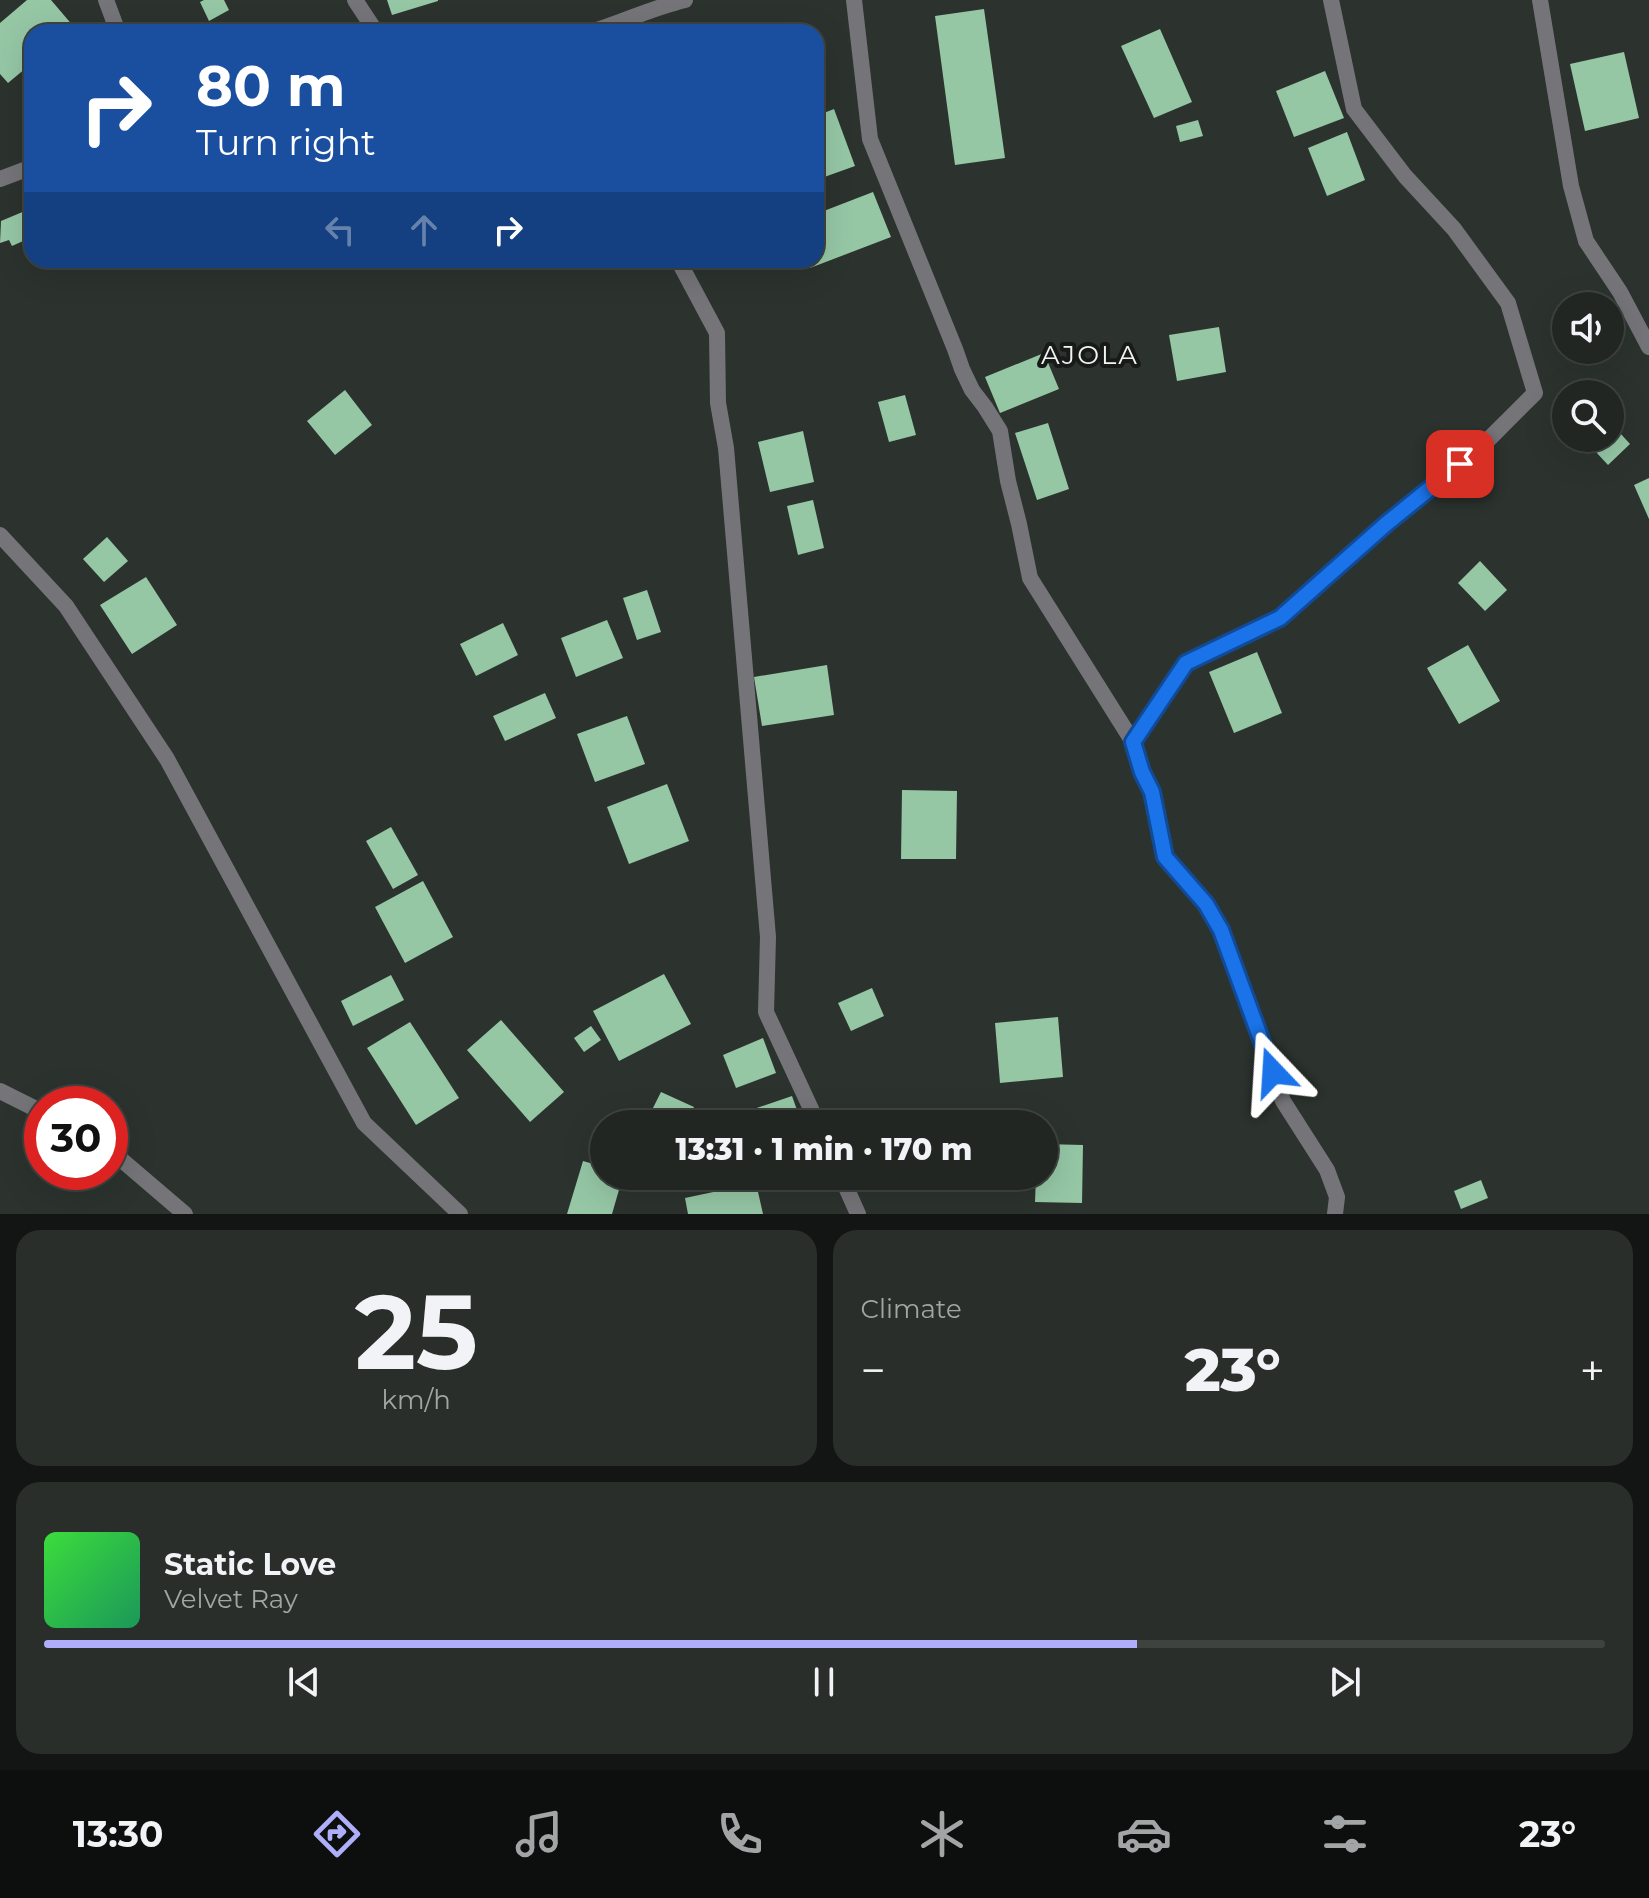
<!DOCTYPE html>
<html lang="en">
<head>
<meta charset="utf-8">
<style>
	:root { --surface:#212622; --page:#292e2a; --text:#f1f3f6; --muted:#a2a5a5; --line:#3e4340; --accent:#afaefa }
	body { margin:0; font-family:Montserrat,sans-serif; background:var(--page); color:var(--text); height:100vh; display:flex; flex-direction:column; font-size:30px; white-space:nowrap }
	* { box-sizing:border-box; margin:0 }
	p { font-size:26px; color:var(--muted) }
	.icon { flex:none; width:44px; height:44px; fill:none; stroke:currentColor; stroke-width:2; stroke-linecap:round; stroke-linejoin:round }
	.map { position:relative; height:1214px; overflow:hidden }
	.panel { display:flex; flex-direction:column; gap:16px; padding:16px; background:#121513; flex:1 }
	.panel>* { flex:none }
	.top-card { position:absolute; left:24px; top:24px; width:800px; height:244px; border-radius:24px; box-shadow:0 8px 32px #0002,0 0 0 2px var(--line); background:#1a4fa0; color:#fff; overflow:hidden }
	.buttons { position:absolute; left:1552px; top:292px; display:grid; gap:16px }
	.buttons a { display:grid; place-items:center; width:72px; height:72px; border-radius:50%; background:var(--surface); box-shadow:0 8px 32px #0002,0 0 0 2px var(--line); font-size:40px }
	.speed { position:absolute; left:24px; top:1086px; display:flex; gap:16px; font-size:40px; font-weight:700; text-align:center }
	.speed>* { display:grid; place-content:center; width:104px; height:104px; border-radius:50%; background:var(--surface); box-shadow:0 8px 32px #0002,0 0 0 2px var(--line); line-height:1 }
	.speed .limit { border:12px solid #d22; background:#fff; color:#111 }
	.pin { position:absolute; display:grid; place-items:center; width:68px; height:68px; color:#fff; margin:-34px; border-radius:16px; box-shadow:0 4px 12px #0006 }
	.me { position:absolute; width:88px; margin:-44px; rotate:340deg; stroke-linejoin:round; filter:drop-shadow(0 0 6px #0008) }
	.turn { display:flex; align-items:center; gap:28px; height:168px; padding:0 40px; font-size:36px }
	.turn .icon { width:104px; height:104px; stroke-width:2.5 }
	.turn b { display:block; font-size:56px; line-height:68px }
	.lanes { display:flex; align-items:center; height:76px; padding:0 40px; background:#0003; justify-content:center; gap:40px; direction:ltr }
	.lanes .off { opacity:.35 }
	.big { font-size:60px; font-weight:800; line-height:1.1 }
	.panel .card { flex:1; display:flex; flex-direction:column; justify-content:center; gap:12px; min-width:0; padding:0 28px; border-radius:24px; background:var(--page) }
	.panel .dial { align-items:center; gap:0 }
	.dial b { font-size:104px; line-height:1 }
	.song { display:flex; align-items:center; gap:24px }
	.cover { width:96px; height:96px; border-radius:12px; background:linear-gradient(135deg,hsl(120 70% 55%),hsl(150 70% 35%)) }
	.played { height:8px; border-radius:4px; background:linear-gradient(90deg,var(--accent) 70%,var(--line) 70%) }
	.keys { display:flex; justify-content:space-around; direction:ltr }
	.heat { display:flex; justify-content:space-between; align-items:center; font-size:44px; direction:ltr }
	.panel .tiles { flex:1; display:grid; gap:16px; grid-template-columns:1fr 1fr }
	.card:last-child { grid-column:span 2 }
	.trip { position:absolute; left:590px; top:1110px; width:468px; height:80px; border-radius:40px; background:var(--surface); box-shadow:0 8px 32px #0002,0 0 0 2px var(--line); font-weight:800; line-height:80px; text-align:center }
	.tab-bar { display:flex; height:128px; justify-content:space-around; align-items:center; background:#0d0f0e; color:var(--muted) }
	.tab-bar .icon { width:56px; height:56px }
	.tab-bar .active { color:var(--accent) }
	.tab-bar b { font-size:36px; color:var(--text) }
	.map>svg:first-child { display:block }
	.building { fill:#95c7a5 }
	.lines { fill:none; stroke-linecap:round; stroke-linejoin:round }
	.minor { stroke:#757579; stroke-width:16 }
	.route-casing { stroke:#114b97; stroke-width:20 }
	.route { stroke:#1a73e8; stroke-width:14 }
	.labels { text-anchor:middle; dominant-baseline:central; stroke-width:8; stroke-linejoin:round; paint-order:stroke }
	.quarter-label { font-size:26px; letter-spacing:2px; fill:#f0f5f1; stroke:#171a18 }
</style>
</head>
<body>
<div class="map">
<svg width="1649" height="1214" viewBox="0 0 1649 1214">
	<rect width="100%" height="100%" fill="#2c332e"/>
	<!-- building -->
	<path class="building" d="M27,0h24l23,27 -6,5h-36v31l-24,20 -8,-9v-51z
		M204,0h20l5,10 -20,11 -9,-19z
		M387,0h51v1l-46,14z
		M984,9l21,149 -50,7 -20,-149z
		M1160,29l32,73 -38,16 -33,-72z
		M1624,52l15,66 -54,13 -15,-67z
		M1325,71l19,47 -50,19 -18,-46z
		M834,109l21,57 -39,14v-64z
		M1198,120l5,16 -23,6 -4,-16z
		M1347,132l18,48 -38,16 -19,-48z
		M873,192l18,45 -81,31 -3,-8h9v-46z
		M32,208v29l-20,9 -3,-6 -9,3 1,-22z
		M1219,327l7,45 -49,9 -8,-46z
		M1044,353l15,36 -59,24 -15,-36z
		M345,390l27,35 -37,30 -28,-34z
		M905,395l11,40 -27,7 -11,-40z
		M1610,422l20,22 -22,21 -25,-27h27z
		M1048,423l21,66 -32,11 -22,-67z
		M803,431l11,51 -44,10 -12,-50z
		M1649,478v41l-15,-34z
		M813,500l11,48 -26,7 -11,-49z
		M107,537l21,24 -24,21 -21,-23z
		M1480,561l27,29 -22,21 -27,-28z
		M146,577l31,48 -45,29 -32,-49z
		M647,590l14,42 -24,8 -14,-42z
		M607,620l16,38 -47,19 -15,-39z
		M503,623l15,32 -42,21 -16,-32z
		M1468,645l32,56 -41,23 -32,-56z
		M1257,652l25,61 -48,20 -25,-61z
		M827,665l7,50 -72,11 -8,-49z
		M545,693l11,25 -51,23 -12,-25z
		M627,716l18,48 -50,18 -18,-48z
		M667,784l22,57 -60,23 -22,-57z
		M902,790l55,1 -1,68h-55z
		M391,827l27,48 -25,14 -27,-48z
		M423,881l30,56 -48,26 -30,-56z
		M664,974l27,50 -72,37 -26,-50z
		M391,975l13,25 -51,26 -12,-25z
		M872,988l12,28 -33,15 -13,-28z
		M1058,1017l5,60 -63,6 -5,-60z
		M501,1020l63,72 -34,30 -63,-72z
		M410,1022l49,76 -43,27 -49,-77z
		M591,1026l10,14 -17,12 -10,-14z
		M763,1038l13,35 -40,15 -13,-33z
		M661,1092l33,15 -8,17h-41z
		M792,1096l10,28h-59l-4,-10z
		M1044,1144l39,1 -1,58 -47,-1 1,-26h8z
		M583,1161l21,6v9h19l-11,38h-45z
		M1481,1180l7,18 -27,11 -7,-18z
		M756,1183l7,31h-75l-3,-16z"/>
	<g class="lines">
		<!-- minor -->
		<path class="minor" d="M106,0l12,32
			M355,0l21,32
			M854,0l16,139 85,210 7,20 10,21 13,17 15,24 8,50 11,43 11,54 103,164 9,30 10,20 6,33 7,32 41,47 15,26 62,171 44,69 10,27 -2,17
			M1540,0l31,186 15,55 34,51 29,55
			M591,32c32,-10 61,-24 94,-32
			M0,179l32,-12
			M678,260l39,73 1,70 8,45 42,489 -2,75 52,112
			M0,535l66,71 101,153 197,364 96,91
			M1133,742l53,-79 94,-45 106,-94 99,-81 50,-50 -27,-90 -54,-74 -49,-53 -51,-67 -23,-109
			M0,1091l42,21
			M110,1150l75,64
			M841,1176l17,38"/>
	</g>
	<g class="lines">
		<defs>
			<path id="route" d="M1273,1072l-52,-142 -15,-26 -41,-47 -13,-65 -10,-20 -9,-30 53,-79 94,-45 106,-94 74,-60"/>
		</defs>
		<!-- route casing -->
		<use href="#route" class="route-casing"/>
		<!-- route -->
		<use href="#route" class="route"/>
	</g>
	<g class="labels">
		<!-- quarter labels -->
		<g class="quarter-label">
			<text x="1090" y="355">AJOLA</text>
		</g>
	</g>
</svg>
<div class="buttons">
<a><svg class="icon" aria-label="sound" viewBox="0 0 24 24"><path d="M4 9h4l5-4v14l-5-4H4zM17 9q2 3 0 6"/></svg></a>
<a><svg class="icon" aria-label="search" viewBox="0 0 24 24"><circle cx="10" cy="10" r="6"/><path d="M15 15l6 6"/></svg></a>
</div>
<div class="speed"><div class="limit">30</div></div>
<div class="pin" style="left:1460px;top:464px;background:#d93025"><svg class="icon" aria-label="arrive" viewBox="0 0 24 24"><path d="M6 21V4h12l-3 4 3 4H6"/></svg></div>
<svg class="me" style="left:1273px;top:1072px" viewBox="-20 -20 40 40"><path d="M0-17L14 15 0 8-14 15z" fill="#1a73e8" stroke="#fff" stroke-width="4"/></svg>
<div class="trip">13:31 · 1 min · 170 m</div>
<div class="top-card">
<div class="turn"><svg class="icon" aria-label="right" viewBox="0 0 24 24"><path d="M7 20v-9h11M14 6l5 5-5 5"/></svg><div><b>80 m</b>Turn right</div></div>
<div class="lanes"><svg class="icon off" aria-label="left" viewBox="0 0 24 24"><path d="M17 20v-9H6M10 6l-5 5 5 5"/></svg><svg class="icon off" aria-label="ahead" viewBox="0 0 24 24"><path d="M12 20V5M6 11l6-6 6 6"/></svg><svg class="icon" aria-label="right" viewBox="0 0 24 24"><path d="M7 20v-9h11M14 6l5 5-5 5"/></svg></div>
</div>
</div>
<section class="panel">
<div class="tiles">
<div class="card dial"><b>25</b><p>km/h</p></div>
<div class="card"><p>Climate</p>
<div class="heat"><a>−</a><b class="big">23°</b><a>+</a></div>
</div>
<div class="card">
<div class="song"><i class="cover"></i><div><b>Static Love</b><p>Velvet Ray</p></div></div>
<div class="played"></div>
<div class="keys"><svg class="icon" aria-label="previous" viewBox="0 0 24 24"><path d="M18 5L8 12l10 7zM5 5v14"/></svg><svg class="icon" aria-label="pause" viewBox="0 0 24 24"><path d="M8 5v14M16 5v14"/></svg><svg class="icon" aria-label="next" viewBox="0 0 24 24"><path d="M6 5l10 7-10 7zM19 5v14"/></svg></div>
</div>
</div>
</section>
<nav class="tab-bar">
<b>13:30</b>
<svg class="icon active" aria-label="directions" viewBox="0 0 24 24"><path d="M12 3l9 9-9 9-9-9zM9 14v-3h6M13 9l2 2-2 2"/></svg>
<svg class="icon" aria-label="music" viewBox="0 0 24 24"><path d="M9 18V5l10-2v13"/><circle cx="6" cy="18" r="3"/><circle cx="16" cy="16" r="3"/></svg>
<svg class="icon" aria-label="phone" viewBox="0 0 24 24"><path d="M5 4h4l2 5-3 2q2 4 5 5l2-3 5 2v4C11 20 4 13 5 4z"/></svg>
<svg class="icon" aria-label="climate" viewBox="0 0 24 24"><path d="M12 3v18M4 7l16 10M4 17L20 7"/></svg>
<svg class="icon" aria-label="car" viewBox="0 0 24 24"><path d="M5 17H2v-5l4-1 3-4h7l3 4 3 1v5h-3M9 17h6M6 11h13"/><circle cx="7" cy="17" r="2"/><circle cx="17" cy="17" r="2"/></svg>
<svg class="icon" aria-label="filters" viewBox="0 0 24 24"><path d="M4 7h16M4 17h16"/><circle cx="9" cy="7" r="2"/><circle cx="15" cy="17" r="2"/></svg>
<b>23°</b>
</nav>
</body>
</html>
